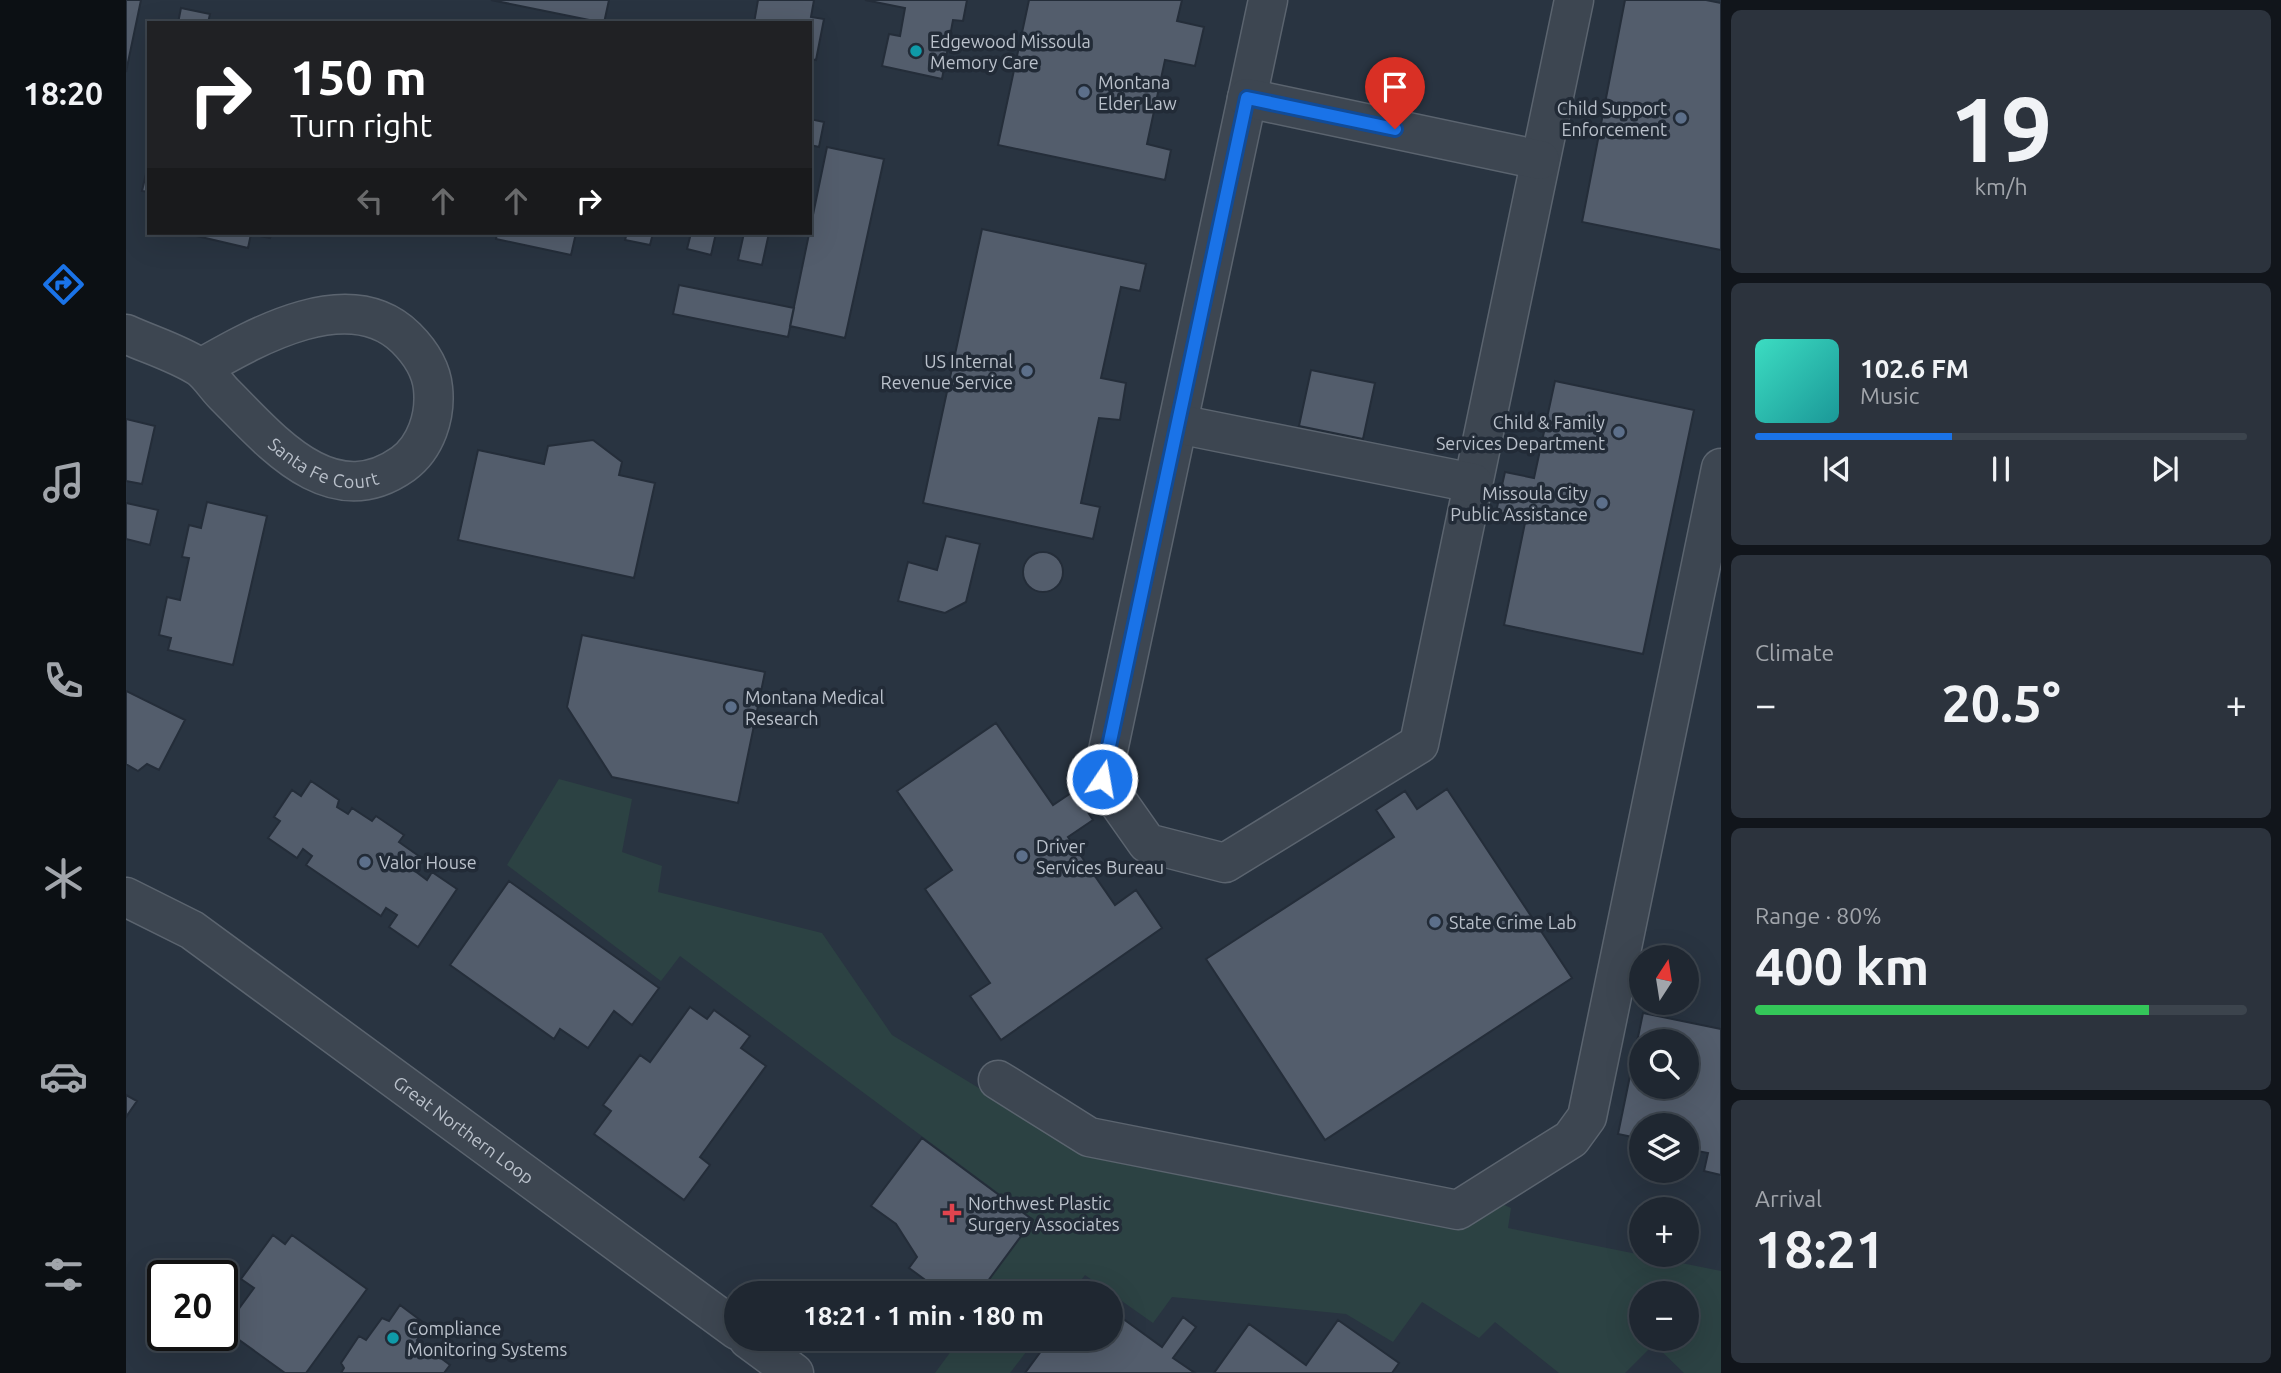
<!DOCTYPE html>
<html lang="en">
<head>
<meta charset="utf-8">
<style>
	:root { --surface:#1f2731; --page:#2c333d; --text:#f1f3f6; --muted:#a1a5ab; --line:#3c444d; --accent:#1a73e8 }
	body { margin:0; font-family:Ubuntu,sans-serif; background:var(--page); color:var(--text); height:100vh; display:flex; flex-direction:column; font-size:26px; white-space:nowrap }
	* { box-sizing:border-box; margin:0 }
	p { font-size:23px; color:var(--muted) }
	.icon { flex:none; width:38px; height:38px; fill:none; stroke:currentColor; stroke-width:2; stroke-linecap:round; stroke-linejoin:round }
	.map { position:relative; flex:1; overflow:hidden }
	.details { display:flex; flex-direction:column; gap:10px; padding:10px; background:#11151b; width:560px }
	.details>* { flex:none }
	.banner { position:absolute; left:21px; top:21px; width:665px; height:214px; border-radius:0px; box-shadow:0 7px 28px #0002,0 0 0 2px var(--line); background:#202124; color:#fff; overflow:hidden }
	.needle { width:46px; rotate:12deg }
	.buttons { position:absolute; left:1503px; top:945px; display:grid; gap:14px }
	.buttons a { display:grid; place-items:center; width:70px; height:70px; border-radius:50%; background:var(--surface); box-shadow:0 7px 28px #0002,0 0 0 2px var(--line); font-size:35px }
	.speed { position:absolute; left:21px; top:1260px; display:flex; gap:14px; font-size:35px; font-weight:700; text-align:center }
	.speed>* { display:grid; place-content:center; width:91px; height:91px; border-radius:50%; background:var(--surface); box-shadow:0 7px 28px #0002,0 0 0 2px var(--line); line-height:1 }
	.speed .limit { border:4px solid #111; border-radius:10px; background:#fff; color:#111 }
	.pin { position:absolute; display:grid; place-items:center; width:60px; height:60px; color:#fff; margin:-72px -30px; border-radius:50% 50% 50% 0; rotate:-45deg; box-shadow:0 0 7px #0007 }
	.pin .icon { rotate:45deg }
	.me { position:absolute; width:77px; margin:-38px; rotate:12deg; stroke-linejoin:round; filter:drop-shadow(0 0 5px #0008) }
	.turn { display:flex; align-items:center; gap:24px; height:147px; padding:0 28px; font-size:32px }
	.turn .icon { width:91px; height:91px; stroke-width:2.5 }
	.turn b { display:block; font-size:49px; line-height:60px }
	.lanes { display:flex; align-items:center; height:66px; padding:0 28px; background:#0003; justify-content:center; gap:35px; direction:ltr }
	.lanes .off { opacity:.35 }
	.big { font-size:52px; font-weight:700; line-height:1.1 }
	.details .widget { flex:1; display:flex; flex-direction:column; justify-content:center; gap:10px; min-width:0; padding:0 24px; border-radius:10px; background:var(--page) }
	.details .dial { align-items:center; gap:0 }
	.dial b { font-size:91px; line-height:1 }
	.song { display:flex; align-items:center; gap:21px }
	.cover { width:84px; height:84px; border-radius:10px; background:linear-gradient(135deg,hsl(170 70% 55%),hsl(180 70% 35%)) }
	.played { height:7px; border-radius:4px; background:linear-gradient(90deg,var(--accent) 40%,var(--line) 40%) }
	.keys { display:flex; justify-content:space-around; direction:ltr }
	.heat { display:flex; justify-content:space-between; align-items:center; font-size:38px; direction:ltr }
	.charge { height:10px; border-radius:5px; background:linear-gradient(90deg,#34c759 80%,var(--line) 0) }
	.trip { position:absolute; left:598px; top:1281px; width:399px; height:70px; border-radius:35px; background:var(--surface); box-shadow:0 7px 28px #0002,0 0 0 2px var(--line); font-weight:700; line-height:70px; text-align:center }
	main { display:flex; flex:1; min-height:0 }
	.tabs { display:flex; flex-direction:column; width:126px; justify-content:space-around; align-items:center; background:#0c1014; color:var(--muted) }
	.tabs .icon { width:49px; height:49px }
	.tabs .on { color:var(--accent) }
	.tabs b { font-size:32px; color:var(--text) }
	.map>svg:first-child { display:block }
	.green { fill:#2c4243; fill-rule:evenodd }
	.building { fill:#535d6c; stroke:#242d39; stroke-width:2; fill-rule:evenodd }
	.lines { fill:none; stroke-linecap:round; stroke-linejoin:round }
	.minor-casing { stroke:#5b646f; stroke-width:41 }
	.minor { stroke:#3d4651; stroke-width:38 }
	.route-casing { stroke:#114b97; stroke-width:18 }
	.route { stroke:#1a73e8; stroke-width:12 }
	.culture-dot { fill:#0f9aa8; stroke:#222b37; stroke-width:2.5 }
	.service-dot { fill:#5c6f8a; stroke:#222b37; stroke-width:2.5 }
	.health-dot { fill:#e0444e; stroke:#222b37; stroke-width:2.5 }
	.labels { text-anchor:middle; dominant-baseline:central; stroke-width:7; stroke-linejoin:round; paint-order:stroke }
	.poi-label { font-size:18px; fill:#bac1cb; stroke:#222b37; text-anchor:start }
	.street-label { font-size:18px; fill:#bac1cb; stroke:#222b37 }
</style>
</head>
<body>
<main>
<nav class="tabs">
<b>18:20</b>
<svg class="icon on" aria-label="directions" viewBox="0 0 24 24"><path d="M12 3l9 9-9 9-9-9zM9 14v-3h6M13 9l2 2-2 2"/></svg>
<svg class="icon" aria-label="music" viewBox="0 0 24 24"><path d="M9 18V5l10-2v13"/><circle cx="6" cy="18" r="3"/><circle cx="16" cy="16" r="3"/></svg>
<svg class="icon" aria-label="phone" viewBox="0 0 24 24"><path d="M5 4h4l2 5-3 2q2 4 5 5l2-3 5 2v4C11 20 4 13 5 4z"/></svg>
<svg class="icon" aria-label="climate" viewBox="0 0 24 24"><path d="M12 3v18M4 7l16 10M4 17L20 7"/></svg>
<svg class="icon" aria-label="car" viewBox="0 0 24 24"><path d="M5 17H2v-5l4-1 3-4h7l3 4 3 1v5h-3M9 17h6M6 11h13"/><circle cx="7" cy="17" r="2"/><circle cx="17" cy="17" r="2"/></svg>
<svg class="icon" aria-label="filters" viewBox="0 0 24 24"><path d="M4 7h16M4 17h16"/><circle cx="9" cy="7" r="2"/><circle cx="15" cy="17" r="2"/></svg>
</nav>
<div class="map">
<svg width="1595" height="1373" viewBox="0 0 1595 1373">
	<rect width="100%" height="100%" fill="#293441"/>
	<!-- green -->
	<path class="green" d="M433,779l73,20 -10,53 40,14 -4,26 164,41 70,102 170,104 397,87h11l32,-22 9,4 -3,20 213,43v102h-37l-30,-29 -29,29h-66l-64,-51 -16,16 -57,-36 -29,40 -47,-28 -174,-17 -19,26 -68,-48 -14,18h-92l54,-74 -353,-263 -19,25 -154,-116zM1516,1293h45v46h-45z
		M834,1339h76l-26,34h-75z"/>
	<!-- building -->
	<path class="building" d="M0,0h15l-15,72z
		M365,0h118l-5,23z
		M632,0h56l-3,17 13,2 -8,41 -6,-1v-36h-56z
		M739,0h102l-4,21 -10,-1 -11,59 -60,-13 7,-32 11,2 5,-28z
		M903,0h153l-5,21 27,6 -9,39 -30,-6 -18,84 24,6 -6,30 -167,-35z
		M1499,0h81l15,3v247l-139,-28z
		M55,8l29,6 -2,9h-30z
		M684,119l14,3 -5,25 -9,-2z
		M701,147l57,12 -39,179 -55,-12z
		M23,161v31l-7,-1z
		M856,229l164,35 -6,27 -19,-4 -20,91 25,5 -6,37 -21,-2 -18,85 19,4 -7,32 -170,-36z
		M58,233h88l-2,5 -19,-4 -3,14z
		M371,233h79l-5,22 -75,-16z
		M501,233h26l-3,12 -25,-5z
		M565,233h25l-5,22 -24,-6z
		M618,233h25l-7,32 -24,-5z
		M553,285l115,23 -6,29 -115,-23z
		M1185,370l64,13 -12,56 -64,-13z
		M1429,381l139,29 -51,244 -139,-29 22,-107 -30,-6 9,-40 29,6z
		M0,419l29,7 -13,58 -16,-3z
		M467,440l29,22 -3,13 36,8 -21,95 -176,-38 20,-90 66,14 4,-18z
		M81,502l60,14 -34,149 -65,-15 3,-12 -12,-3 8,-38 13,3 9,-42 -7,-1 7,-32 12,3z
		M0,503l32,7 -8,35 -24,-6z
		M820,536l34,8 -14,58 -21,11 -47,-12 10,-39 29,8z
		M897 572a20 20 0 1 1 40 0a20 20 0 1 1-40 0Z
		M456,635l183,37 -27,131 -126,-26 -45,-70z
		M0,691l59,29 -26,50 -12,-6 -9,7 -12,-7z
		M870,723l57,82 21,-14 19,29 -25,17 47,68 21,-15 26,38 -161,112 -31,-44 20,-13 -65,-94 27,-19 -55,-79z
		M185,781l28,19 -2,7 11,7 4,-6 20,13 4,-5 28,19 -5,7 24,17 -8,12 12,9 5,-8 25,17 -39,58 -29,-20 8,-12 -11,-7 -5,8 -75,-51 6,-9 -9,-7 -6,9 -29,-20 12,-17 -6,-4 18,-27 9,6z
		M1321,789l125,189 -247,162 -119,-181 188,-122 -18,-27 29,-19 12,18z
		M383,881l150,107 -27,37 -18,-14 -26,37 -28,-19 -6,10 -104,-74z
		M564,1007l17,12 7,-9 36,26 -9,12 25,18 -66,91 10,8 -26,35 -90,-66 17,-23 -8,-6 37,-50 10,7z
		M1517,1013l78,16v146l-17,-4 4,-18 -21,-4v-24h-45v14l-24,-5zM1516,1041h45v46h-45z
		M0,1095l11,6 -11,16z
		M796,1138l111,82 -54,73h-36l-34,-25 8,-11 -21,-33 -25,-18z
		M147,1235l12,9 7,-9 75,54 -61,84h-21l-61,-44 30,-41 -13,-9z
		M274,1305l28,21 -11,14 33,25 -6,8h-103l3,-5 -3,-5 18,-27 7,4 16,-22 7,3z
		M985,1310l51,37 21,-30 13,10 -23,31 22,15h-170l25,-34h61z
		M1212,1320l61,43 -7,10h-178l35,-49 57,41z"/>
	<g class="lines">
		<defs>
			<g id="minor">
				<path d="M1142,0l-166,779 45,64 78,20 194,-119 155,-744"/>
				<path d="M1121,98l293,62"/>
				<path id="s1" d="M0,334c24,11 51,19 73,33 9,6 17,19 25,27 47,47 107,121 179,70 23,-17 33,-48 30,-76 -2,-20 -13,-36 -27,-50 -56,-55 -149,-2 -205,30"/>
				<path d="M1052,424l295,59"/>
				<path id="s2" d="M0,897l66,33 545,400"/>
				<path d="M872,1080l91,57 369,73 113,-71 16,-22 134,-649"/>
				<path d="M622,1339l46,34"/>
			</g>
		</defs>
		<!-- minor casing -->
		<use href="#minor" class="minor-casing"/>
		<!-- minor -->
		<use href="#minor" class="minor"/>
	</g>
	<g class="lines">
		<defs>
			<path id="route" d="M976,779l145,-681 148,31"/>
		</defs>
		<!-- route casing -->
		<use href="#route" class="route-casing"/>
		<!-- route -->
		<use href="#route" class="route"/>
	</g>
	<!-- markers -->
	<g class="culture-dot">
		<circle cx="790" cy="51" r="7"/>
		<circle cx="267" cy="1338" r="7"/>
	</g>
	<g class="service-dot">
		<circle cx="958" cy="92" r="7"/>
		<circle cx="1555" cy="118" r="7"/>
		<circle cx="901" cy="371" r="7"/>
		<circle cx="1493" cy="432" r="7"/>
		<circle cx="1476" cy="503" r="7"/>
		<circle cx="605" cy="707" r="7"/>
		<circle cx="896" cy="856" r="7"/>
		<circle cx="239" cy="862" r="7"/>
		<circle cx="1309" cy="922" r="7"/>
	</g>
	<path class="health-dot" d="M822.5 1202.5h7v7h7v7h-7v7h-7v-7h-7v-7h7z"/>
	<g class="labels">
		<!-- poi labels -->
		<g class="poi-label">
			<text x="804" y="41">Edgewood Missoula<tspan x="804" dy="21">Memory Care</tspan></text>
			<text x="972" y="82">Montana<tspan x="972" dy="21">Elder Law</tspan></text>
			<text x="1541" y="108" text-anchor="end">Child Support<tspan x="1541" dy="21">Enforcement</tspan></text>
			<text x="887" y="361" text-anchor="end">US Internal<tspan x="887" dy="21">Revenue Service</tspan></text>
			<text x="1479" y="422" text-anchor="end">Child &amp; Family<tspan x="1479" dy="21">Services Department</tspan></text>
			<text x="1462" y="493" text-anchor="end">Missoula City<tspan x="1462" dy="21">Public Assistance</tspan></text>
			<text x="619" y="697">Montana Medical<tspan x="619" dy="21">Research</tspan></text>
			<text x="910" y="846">Driver<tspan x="910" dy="21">Services Bureau</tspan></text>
			<text x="253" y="862">Valor House</text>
			<text x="1323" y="922">State Crime Lab</text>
			<text x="842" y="1203">Northwest Plastic<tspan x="842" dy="21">Surgery Associates</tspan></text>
			<text x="281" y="1328">Compliance<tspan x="281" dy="21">Monitoring Systems</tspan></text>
		</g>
		<!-- street labels -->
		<g class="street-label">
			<text stroke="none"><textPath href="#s1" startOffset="243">Santa Fe Court</textPath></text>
			<text stroke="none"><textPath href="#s2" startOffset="411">Great Northern Loop</textPath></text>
		</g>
	</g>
</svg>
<div class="buttons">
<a><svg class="needle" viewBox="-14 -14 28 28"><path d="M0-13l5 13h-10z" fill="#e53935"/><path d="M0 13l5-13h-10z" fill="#a1a5ab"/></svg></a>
<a><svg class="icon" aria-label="search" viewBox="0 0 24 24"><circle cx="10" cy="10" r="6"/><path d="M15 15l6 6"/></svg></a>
<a><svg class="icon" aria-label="layers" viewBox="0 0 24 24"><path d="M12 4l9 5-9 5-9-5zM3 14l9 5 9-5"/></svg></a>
<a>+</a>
<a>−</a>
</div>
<div class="speed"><div class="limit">20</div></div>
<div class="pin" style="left:1269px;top:129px;background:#d93025"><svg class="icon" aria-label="arrive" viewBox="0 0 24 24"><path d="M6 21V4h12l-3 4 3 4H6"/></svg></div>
<svg class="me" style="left:976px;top:779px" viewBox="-20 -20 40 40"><circle r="17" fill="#1a73e8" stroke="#fff" stroke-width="3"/><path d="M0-11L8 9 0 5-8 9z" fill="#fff"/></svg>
<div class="trip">18:21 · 1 min · 180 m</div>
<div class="banner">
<div class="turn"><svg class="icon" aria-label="right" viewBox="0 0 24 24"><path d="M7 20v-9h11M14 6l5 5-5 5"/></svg><div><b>150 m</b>Turn right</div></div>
<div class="lanes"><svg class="icon off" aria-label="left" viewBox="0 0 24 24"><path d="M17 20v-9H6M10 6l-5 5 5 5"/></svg><svg class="icon off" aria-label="ahead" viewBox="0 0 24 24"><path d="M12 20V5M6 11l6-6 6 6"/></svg><svg class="icon off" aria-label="ahead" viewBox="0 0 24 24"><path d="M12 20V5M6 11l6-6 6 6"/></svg><svg class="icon" aria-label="right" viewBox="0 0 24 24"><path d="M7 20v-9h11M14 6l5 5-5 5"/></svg></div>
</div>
</div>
<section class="details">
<div class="widget dial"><b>19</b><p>km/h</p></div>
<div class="widget">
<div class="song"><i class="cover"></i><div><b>102.6 FM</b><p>Music</p></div></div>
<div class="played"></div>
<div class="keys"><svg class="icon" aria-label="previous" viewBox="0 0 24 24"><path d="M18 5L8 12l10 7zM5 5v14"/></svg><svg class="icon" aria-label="pause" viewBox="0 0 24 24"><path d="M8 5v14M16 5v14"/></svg><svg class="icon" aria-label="next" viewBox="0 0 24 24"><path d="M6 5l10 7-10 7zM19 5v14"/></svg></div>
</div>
<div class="widget"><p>Climate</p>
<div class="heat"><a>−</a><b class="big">20.5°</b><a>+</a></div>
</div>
<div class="widget"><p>Range · 80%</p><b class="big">400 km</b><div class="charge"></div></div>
<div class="widget"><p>Arrival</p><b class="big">18:21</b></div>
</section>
</main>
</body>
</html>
